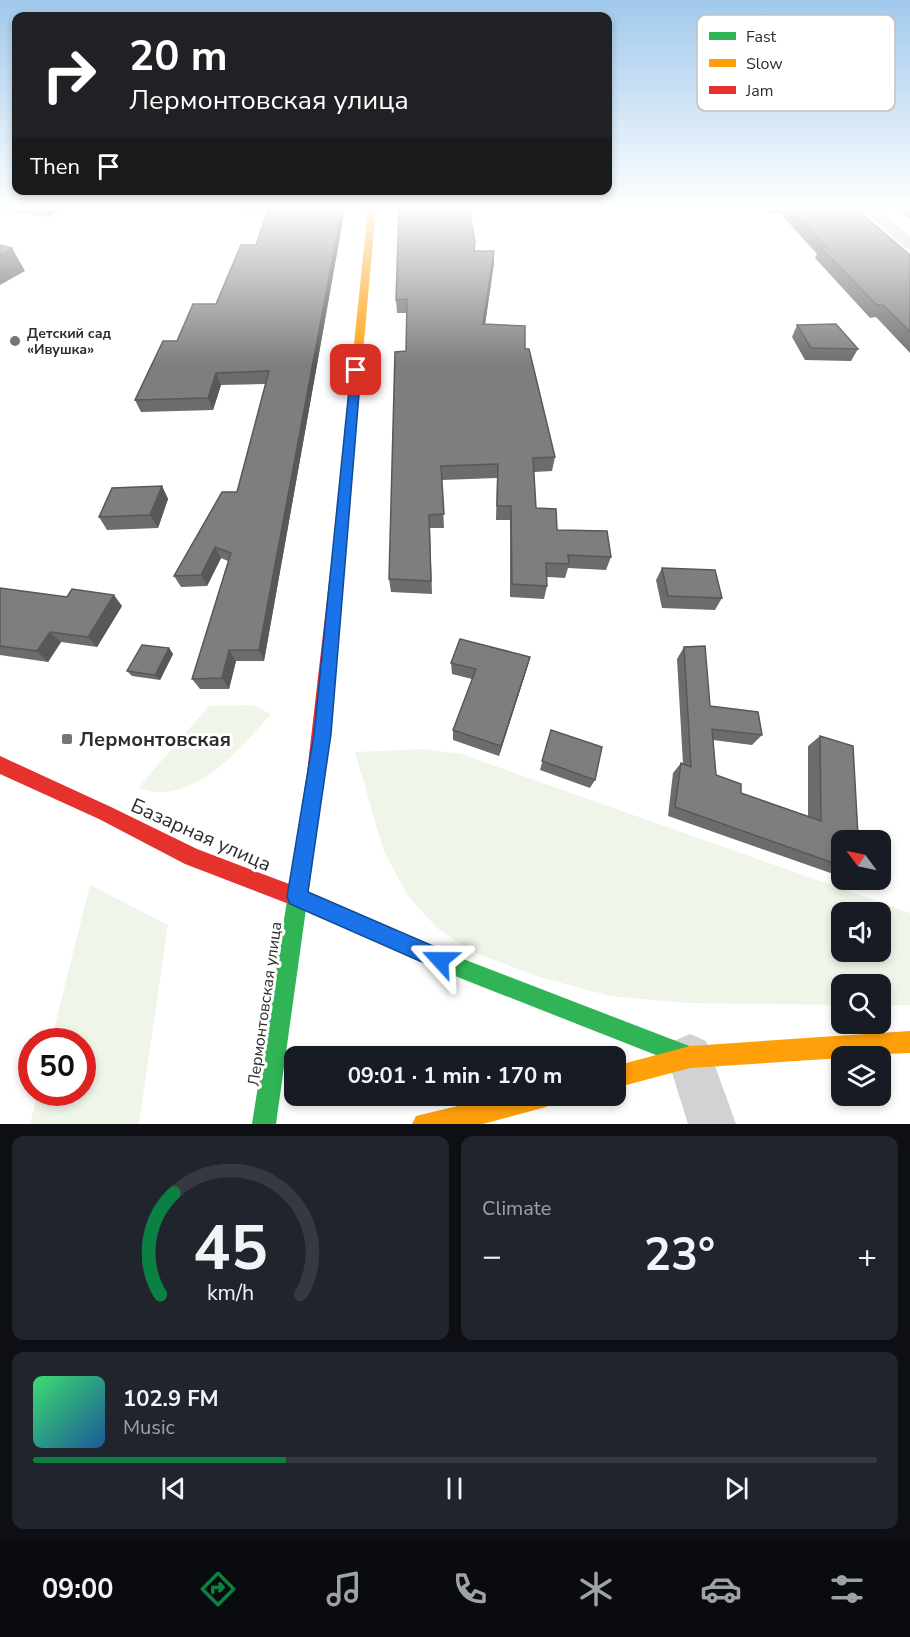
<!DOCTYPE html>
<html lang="en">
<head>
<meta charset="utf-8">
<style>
	:root { --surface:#171b24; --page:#20242c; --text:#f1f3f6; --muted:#9ea1a6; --line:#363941; --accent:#0b8043 }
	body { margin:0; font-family:"Nunito Sans",sans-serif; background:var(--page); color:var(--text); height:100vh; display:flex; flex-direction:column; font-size:22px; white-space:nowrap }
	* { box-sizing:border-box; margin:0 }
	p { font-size:20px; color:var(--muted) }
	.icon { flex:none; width:33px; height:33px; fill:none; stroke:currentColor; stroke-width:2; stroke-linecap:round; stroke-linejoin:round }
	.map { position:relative; height:1124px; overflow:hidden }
	.panel { display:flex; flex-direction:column; gap:12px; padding:12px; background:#0d0f14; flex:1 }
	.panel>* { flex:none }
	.hud { position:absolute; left:12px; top:12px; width:600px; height:183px; border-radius:12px; box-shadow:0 3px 9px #0003; background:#202124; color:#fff; overflow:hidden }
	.needle { width:39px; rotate:303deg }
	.fabs { position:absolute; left:831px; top:830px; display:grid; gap:12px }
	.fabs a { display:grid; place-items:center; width:60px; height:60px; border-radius:12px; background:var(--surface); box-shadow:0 3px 9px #0003; font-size:30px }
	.speed { position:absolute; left:18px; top:1028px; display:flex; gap:12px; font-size:30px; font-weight:700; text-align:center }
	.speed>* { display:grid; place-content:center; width:78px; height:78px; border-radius:50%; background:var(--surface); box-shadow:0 3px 9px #0003; line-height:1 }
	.speed .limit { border:9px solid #d22; background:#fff; color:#111 }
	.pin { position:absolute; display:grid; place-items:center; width:51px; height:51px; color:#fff; margin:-26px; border-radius:12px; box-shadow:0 3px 9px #0006 }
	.me { position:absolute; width:66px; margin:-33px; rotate:294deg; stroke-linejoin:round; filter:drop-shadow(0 0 4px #0008) }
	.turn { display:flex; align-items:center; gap:21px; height:126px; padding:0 18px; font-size:27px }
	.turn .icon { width:78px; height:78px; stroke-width:2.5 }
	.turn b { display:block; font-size:42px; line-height:51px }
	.then { display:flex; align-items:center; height:57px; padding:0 18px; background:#0003; gap:12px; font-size:22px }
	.big { font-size:45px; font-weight:700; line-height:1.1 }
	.panel .card { flex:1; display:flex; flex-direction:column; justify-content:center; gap:9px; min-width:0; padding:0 21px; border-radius:12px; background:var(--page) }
	.panel .dial { align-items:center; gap:0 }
	.dial svg { height:156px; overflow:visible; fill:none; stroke:var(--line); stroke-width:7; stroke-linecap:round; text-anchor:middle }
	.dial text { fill:var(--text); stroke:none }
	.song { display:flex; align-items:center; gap:18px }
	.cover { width:72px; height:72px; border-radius:9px; background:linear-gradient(135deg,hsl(140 70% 55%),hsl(210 70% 35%)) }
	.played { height:6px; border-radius:3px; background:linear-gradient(90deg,var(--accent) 30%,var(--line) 30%) }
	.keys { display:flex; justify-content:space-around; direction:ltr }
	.heat { display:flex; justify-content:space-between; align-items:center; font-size:33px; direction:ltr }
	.panel .tiles { flex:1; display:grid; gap:12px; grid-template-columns:1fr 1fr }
	.card:last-child { grid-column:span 2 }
	.trip { position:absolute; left:284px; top:1046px; width:342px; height:60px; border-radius:12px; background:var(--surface); box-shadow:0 3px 9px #0003; font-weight:700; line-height:60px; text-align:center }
	.menu { display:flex; height:96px; justify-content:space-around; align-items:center; background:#090b0e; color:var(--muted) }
	.menu .icon { width:42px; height:42px }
	.menu .current { color:var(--accent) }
	.menu b { font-size:27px; color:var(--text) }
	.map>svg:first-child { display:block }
	.green { fill:#f0f5ea; fill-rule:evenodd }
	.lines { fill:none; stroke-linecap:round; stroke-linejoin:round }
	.street { fill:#d2d2d2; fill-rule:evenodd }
	.fast { fill:#30b455; fill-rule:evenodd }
	.slow { fill:#ff9f0a; fill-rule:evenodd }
	.jam { fill:#e5322d; fill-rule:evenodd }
	.wall { fill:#6c6c6c }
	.shaded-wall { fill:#585858 }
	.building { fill:#7e7e7e; stroke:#585858; stroke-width:1.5 }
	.route { fill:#1a73e8; stroke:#114b97; stroke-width:1.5 }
	.poi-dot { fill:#767676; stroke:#fff; stroke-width:2 }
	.labels { text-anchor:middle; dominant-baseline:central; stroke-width:6; stroke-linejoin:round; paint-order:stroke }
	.far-poi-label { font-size:14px; font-weight:bold; fill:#2d2d2d; stroke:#fff; text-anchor:start }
	.street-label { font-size:16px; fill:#2d2d2d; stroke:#fff }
	.near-poi-label { font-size:20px; font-weight:bold; fill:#2d2d2d; stroke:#fff; text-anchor:start }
	.near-street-label { font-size:20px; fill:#2d2d2d; stroke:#fff }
	.key { fill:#fff; stroke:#c0c0c0; stroke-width:1.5 }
	.key-label { font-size:16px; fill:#2d2d2d }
</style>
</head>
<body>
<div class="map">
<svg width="910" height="1124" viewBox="0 0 910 1124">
	<rect width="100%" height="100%" fill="#fff"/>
	<!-- green -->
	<path class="green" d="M253,705l18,9c-32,36 -79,94 -133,74l71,-82z
		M424,749l37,5 449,159v92h-29l-1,-21h-38l-1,21 -155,-2 -76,-7 -71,-19 -68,-26 -34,-23 -30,-33 -24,-46 -28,-97zM842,912h38v39h-38z
		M90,885l78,40 -29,199h-109l8,-32h44v-51h-31z"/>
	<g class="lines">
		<!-- street -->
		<path class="street" d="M860,208h16l34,28v13l-5,-2z
			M690,1034l16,7 30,83h-48l-21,-67 7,-16z"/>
		<!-- fast -->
		<path class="fast" d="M316,764l6,3 3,6 -49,351h-24l55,-351 3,-6z
			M359,914l104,45 234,90 3,8 -3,8 -8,3 -229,-90 -108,-47 -3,-7 3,-7z"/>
		<!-- slow -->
		<path class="slow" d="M368,208h8l-29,321 -6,5 -6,-5z
			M910,1031v22l-68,3v2l-152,10 -75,20v-22l75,-20z
			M503,1095h55l-4,8 -8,4 -63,17h-71l4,-8z"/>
		<!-- jam -->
		<path class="jam" d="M341,524l6,5 -22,244 -3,6 -6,3 -6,-3 -3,-6 28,-244z
			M0,756l111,51 86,42 100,38 69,30 3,7 -3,7 -7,3 -65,-28 -109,-42 -86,-45 -99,-45z"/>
	</g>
	<!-- wall -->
	<path class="wall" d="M0,208h64l-16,9 -48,-7z
		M241,208h104l-81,453h-28l-7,28h-29l-8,-10 36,-118 -7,-3 -14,28 -26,1 -7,-11 63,-84 29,-108 -45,1 -8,25 -72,2 -6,-12 42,-59 39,-37 40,-59 12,-34 -26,1z
		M767,208h88l55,47v98l-34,-36 -6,1 -55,-60 2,-4 -37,-41 -8,1z
		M896,208h14v11z
		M475,251h19v12l-9,61 40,25 30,108 -3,14 -18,1 2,36 21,22 54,27 -5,13 -38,-2 -3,10 -18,-1v9l-3,13 -34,-2v-77h-14l1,-42 -55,2 2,48h-14l2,66 -41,-2 -2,-13 17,-228 1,-38h-10l-1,-13z
		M797,325l61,24 -7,12 -46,-1 -13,-23z
		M162,486l6,13 -10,29 -51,2 -8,-13z
		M662,568l60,30 -7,12 -53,-2 -6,-28z
		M0,588l122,18 -25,41 -36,-5 -13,20 -48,-7z
		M684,647l26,59 52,29 -10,10 -39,-5 3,35 25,18 67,23v-70l12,-10 22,104v37l-174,-61 5,-43 8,-10 2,1 -6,-105z
		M169,648l4,6 -13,26 -28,-4 -5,-5z
		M530,657l-3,11 -28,88 -46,-16v-10l19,-51 -20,-5 -1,-11z
		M551,730l44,50 -5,8 -50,-18z
		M846,879h34l6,3 -16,6z"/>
	<!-- shaded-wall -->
	<path class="shaded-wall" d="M44,208h20l-16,9z
		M342,208h3l-81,453 -5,-11z
		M12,248l13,23 -25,14v-31z
		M494,251v12l-11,75v-14z
		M216,373l5,12 -8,25 -5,-12z
		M162,486l6,13 -10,29 -8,-13z
		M215,547l6,11 -14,28 -6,-11z
		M114,595l8,11 -25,41 -9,-10z
		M50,632l11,10 -13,20 -11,-11z
		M169,648l4,6 -13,26 -5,-5z
		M229,650l7,11 -7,28 -7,-11z
		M530,657l-3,11 -28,88 2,-10z"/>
	<!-- building -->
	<path class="building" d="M269,208h73l-83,442h-30l-7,28 -30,1 39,-126 -16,-6 -14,28 -27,1 48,-84h15l32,-121 -53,2 -8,25 -73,2 28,-59h14l16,-37h23l25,-59h15z
		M399,208h70l6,34 -1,9h20l-11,73 42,2v23h4l26,108 -22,1 3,50 20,1 1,21 50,1 4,26 -43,-2 1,9 -23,-1 1,23 -35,-2 -1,-78h-14l1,-42 -57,2 3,48 -15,1 2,66 -42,-2 6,-227 11,-1 1,-52 -11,1z
		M789,208h66l55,47v77l-27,-27h-6l-57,-58h7z
		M0,245l12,3 -12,6z
		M836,324l22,25 -47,-1 -14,-23z
		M162,486l-12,29 -51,2 13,-29z
		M662,568l53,2 7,28 -54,-2z
		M0,588l67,9 5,-8 42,6 -26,42 -38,-5 -13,19 -37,-5z
		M460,639l70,18 -29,89 -48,-16 23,-61 -25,-6z
		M142,645l27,3 -14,27 -28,-4z
		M705,646l5,60 48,6 4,23 -50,-6 4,46 25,9v9l80,28 -1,-85 33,10 5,90 13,4h-29v26l-167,-59 6,-44 10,4 -7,-120z
		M551,730l51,17 -7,33 -53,-19z
		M880,843l3,1 3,38 -7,-3h1z"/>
	<!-- sky -->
	<linearGradient id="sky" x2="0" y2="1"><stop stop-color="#a0c9ec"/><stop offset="0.57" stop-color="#fff"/><stop offset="1" stop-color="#fff" stop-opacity="0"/></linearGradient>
	<rect width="910" height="365" fill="url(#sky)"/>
	<!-- route -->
	<path class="route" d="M356,367l5,3 -30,364 -23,158 139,60 3,8 -3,7 -7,3 -150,-66 -3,-7 27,-163 37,-364z"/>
	<!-- markers -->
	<g class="poi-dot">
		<circle cx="15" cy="341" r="6"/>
		<rect x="61" y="733" width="12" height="12" rx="3"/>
	</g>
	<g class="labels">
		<!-- far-poi labels -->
		<g class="far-poi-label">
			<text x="27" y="333">Детский сад<tspan x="27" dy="16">«Ивушка»</tspan></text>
		</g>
		<!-- street labels -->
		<g class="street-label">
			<text transform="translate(265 1004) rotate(-82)">Лермонтовская улица</text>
		</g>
		<!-- near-poi labels -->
		<g class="near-poi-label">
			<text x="79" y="739">Лермонтовская</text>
		</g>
		<!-- near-street labels -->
		<g class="near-street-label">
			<text transform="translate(201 835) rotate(24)">Базарная улица</text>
		</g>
	</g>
	<!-- legend -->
	<rect x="697" y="15" width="198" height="96" rx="9" class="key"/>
	<rect x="709" y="32" width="27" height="8" fill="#30b455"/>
	<rect x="709" y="59" width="27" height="8" fill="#ff9f0a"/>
	<rect x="709" y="86" width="27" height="8" fill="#e5322d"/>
	<g class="key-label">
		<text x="746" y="42">Fast</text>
		<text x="746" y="69">Slow</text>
		<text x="746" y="96">Jam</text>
	</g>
</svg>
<div class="fabs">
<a><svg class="needle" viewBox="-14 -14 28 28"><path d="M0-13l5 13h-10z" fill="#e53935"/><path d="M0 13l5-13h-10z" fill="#9ea1a6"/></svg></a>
<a><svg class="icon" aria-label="sound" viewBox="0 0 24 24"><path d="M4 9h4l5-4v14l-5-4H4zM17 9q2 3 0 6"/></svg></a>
<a><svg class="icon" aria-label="search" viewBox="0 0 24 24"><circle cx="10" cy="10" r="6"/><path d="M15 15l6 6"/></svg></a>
<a><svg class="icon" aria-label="layers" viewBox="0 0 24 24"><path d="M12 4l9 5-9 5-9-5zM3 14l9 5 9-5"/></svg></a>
</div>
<div class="speed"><div class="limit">50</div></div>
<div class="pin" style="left:356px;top:370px;background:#d93025"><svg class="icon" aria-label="arrive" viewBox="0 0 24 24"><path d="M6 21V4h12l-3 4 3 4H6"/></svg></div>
<svg class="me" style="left:440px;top:960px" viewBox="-20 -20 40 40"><path d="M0-17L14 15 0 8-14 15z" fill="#1a73e8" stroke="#fff" stroke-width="4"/></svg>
<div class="trip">09:01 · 1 min · 170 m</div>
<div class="hud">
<div class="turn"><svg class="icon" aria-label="right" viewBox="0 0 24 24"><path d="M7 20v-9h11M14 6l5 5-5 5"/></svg><div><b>20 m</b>Лермонтовская улица</div></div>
<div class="then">Then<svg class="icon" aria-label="arrive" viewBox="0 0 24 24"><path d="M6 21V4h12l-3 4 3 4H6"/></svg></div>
</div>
</div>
<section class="panel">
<div class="tiles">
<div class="card dial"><svg viewBox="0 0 100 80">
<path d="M14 69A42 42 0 1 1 86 69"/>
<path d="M14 69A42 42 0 0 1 21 17" stroke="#0b8043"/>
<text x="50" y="56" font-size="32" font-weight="700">45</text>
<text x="50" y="72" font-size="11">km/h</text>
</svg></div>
<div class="card"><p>Climate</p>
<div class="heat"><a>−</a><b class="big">23°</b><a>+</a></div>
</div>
<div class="card">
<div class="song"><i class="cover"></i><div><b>102.9 FM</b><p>Music</p></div></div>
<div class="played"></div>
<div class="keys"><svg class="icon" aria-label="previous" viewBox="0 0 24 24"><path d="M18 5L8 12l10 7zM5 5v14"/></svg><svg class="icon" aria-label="pause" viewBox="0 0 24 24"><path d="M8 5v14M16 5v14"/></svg><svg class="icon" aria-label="next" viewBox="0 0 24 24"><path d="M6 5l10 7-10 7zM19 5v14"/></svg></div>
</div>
</div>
</section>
<nav class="menu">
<b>09:00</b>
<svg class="icon current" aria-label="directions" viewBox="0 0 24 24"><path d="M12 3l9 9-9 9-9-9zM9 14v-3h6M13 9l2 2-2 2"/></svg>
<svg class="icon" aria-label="music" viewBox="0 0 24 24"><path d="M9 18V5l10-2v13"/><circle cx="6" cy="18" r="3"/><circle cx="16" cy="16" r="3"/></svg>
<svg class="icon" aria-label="phone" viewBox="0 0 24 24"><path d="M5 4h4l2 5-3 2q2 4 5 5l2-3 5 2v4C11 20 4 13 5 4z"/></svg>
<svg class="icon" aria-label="climate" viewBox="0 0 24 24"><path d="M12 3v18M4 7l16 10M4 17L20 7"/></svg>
<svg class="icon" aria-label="car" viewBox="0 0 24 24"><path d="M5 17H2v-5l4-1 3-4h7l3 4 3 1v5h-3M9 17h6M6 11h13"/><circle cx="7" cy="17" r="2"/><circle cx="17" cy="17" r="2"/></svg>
<svg class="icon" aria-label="filters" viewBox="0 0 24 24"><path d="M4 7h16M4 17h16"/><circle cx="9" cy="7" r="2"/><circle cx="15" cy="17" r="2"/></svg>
</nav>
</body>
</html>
